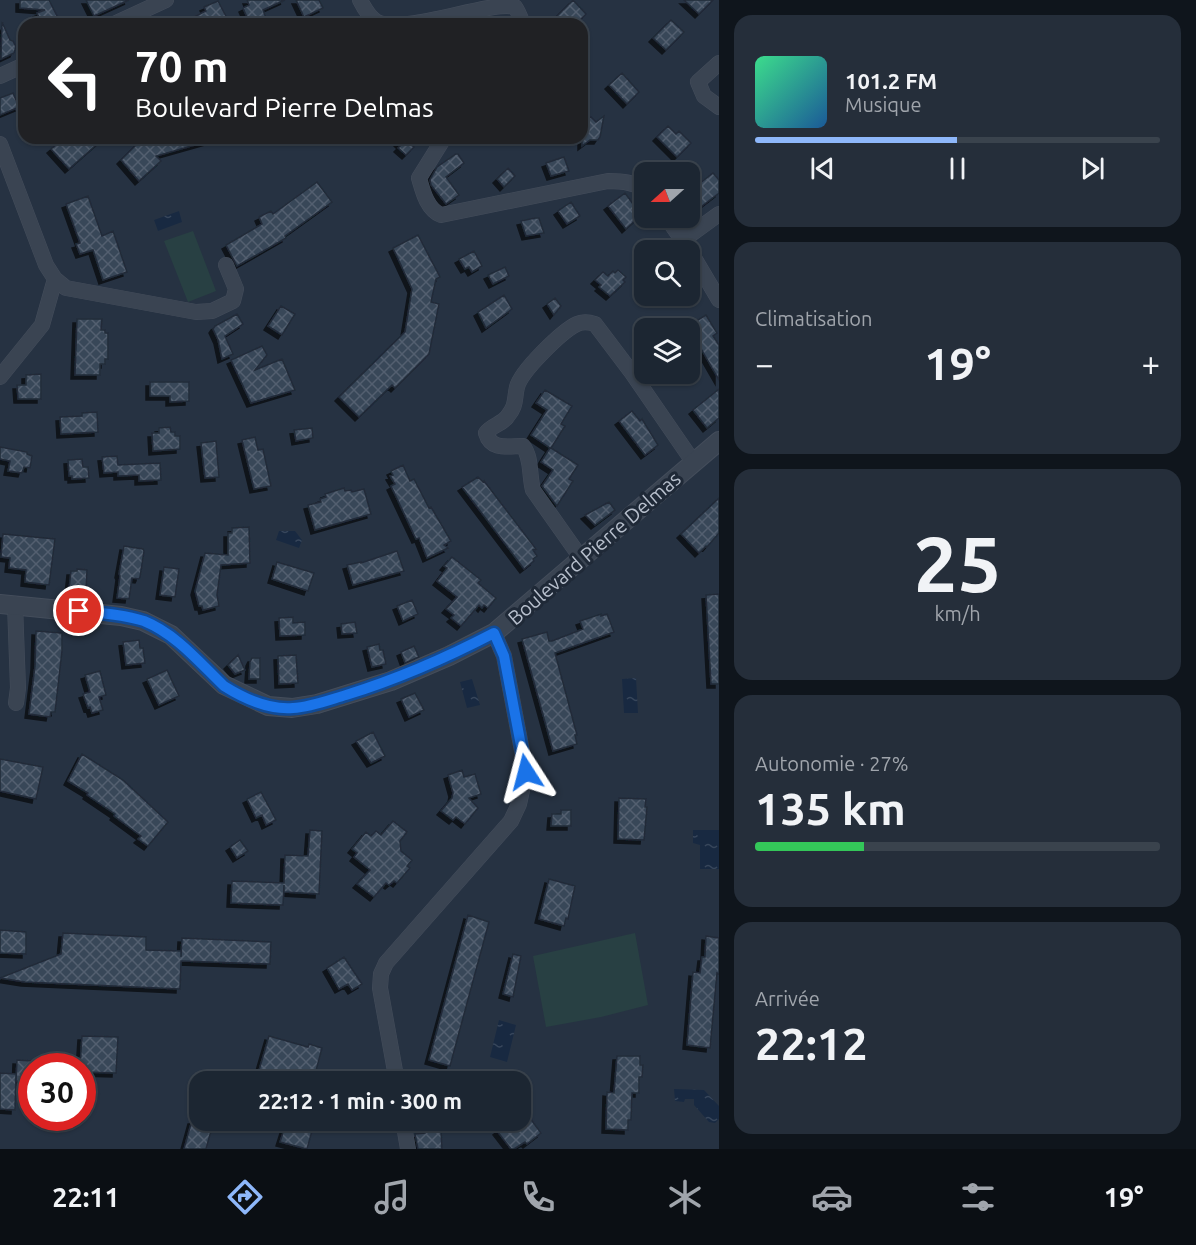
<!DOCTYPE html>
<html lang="fr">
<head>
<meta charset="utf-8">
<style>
	:root { --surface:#1c2632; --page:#252e3a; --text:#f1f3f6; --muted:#a0a5ac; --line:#3a434d; --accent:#8eb7fa }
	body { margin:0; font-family:Ubuntu,sans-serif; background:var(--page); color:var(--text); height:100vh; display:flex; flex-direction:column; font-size:22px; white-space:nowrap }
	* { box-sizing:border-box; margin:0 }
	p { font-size:20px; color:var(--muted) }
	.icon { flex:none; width:33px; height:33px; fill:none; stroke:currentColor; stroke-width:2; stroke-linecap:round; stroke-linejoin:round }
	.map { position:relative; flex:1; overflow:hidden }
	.drawer { display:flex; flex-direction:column; gap:15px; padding:15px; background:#0f151c; width:477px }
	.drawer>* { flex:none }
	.guide { position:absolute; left:18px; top:18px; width:570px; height:126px; border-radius:18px; box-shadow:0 2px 4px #0004,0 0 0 2px var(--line); background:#202124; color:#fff; overflow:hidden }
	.needle { width:39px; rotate:249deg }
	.controls { position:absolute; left:634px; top:162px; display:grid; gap:12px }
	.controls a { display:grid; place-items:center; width:66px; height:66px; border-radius:12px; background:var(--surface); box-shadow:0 2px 4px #0004,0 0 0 2px var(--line); font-size:30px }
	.speed { position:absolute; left:18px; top:1053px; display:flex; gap:12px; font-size:30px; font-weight:700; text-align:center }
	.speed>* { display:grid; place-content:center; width:78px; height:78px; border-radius:50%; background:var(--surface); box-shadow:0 2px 4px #0004,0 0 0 2px var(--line); line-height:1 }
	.speed .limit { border:9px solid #d22; background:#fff; color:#111 }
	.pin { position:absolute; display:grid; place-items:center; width:51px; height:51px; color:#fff; margin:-26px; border:3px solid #fff; border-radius:50%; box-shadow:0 2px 6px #0007 }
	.me { position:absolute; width:66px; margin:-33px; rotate:351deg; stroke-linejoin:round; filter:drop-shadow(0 0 4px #0008) }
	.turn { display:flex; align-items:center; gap:21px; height:126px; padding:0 18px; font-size:27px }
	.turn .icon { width:78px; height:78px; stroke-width:2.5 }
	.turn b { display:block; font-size:42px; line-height:51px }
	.big { font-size:45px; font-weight:600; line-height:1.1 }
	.drawer .card { flex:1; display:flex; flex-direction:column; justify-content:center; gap:9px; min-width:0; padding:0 21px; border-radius:18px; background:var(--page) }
	.drawer .dial { align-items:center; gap:0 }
	.dial b { font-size:78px; line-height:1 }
	.song { display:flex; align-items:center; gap:18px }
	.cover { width:72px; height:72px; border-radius:9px; background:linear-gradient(135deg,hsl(150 70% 55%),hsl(210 70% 35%)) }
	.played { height:6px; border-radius:3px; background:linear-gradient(90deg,var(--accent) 50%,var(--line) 50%) }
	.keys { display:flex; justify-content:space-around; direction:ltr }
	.heat { display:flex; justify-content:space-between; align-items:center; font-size:33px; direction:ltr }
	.charge { height:9px; border-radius:4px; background:linear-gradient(90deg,#34c759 27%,var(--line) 0) }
	.trip { position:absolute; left:189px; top:1071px; width:342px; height:60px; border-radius:18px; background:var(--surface); box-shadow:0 2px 4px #0004,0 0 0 2px var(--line); font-weight:600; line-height:60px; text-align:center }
	.dock { display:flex; height:96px; justify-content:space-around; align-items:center; background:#0b0f14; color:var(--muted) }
	.dock .icon { width:42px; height:42px }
	.dock .current { color:var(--accent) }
	.dock b { font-size:27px; color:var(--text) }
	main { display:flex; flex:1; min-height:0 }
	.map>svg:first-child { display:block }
	.pitch { fill:#284043 }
	.water { fill:url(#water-ripples) }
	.building { fill:url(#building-cross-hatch); stroke:#212b39; stroke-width:1.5; filter:url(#shadow) }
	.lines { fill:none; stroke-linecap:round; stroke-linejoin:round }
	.minor-casing { stroke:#444d5b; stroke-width:16 }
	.tertiary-casing { stroke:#444d5b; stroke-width:20 }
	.minor { stroke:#3a4452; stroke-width:15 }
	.tertiary { stroke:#3a4452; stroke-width:18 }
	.route-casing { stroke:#114b97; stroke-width:15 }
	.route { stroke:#1a73e8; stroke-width:10 }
	.labels { text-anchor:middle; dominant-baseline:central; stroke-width:6; stroke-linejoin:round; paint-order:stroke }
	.street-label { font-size:20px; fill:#b7bfcc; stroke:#1f2937 }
</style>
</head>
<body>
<main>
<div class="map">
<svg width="719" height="1149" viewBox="0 0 719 1149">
	<defs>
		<pattern id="water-ripples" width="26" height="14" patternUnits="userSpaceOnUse" patternTransform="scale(1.5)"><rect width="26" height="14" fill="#182941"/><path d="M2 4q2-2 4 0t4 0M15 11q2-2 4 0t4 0" fill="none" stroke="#37465b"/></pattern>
		<pattern id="building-cross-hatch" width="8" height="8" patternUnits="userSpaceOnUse" patternTransform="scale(1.5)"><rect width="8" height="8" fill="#384658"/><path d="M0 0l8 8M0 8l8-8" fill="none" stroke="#535f6f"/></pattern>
		<filter id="shadow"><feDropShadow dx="-4" dy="4" stdDeviation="0" flood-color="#0009"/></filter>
	</defs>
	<rect width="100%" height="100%" fill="#263242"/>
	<!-- pitch -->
	<path class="pitch" d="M193,231l23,60 -28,11 -24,-61z
		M635,933l13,72 -47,12 -55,10 -13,-71z"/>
	<!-- water -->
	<path class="water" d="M179,211l3,11 -24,9 -4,-11z
		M279,531h16l7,9 -3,8 -23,-8z
		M636,678l2,35h-14l-2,-34z
		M472,679l8,26 -13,3 -7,-26z
		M693,830h26v39h-19v-24l-7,-2z
		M499,1020l17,5 -9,37 -17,-5z
		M674,1089l30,1 15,16v13l-4,4 -6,-1 -15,-17v-6h-9l-1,3 -9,-1z"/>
	<!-- building -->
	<path class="building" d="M20,0h29l9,18 -16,6 -5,-11 8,-3 -25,-2z
		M86,0h43l-35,16z
		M247,0h38l-22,10 3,8 -16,6 -7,-16 6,-3z
		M296,0h23l4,8 -19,9z
		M573,0l13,14 -10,10h-27z
		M684,0h29l-14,14z
		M218,1l12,23h-50l26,-13 -2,-4z
		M671,20l13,12 -18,18 -13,-12z
		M2,22l8,18 3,1 3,6 -2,6 -13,6z
		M622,73l17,19 -12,12 -18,-19z
		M13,93l6,14 -19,8v-17z
		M604,116l-4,21 -2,3h-8l-8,6v-22l9,-7 5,5z
		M668,126l8,8 3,-3 12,12 -14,14 -20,-20z
		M64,138h40l-35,31 -18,-20z
		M143,138h65l1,3 -53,15 5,5 -22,20 -18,-21z
		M394,138h24l-6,7 2,2 -8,8 -8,-7 3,-3z
		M456,154h2l6,9 -18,14 13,18 -13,9 -15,-19 -1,-5 7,-13z
		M564,157l5,14 -18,5 -5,-13z
		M508,168l7,8 -11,11 -7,-8z
		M713,173l6,7v13l-17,13 -12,-15z
		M317,182l15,20 -47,34 1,2 -49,28 -11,-21 36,-21 -3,-7 12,-6 2,3z
		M625,193l16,22 -15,14 -18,-23z
		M88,196l14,40 11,-5 14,41 -24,8 -10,-30 -13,4 -4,-10 4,-1 -14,-39z
		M571,202l9,14 -13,8 -9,-13z
		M535,218h4l5,15 -18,3 -5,-15z
		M418,235l22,42 -4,2 -5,23 8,2 -10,50 -34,34 -3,-3 -33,32 -20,-20 66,-65 7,-43 -19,-41z
		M474,251l8,15 -10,6 -3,-5 -4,2 -6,-10z
		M505,267l4,9 -16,8 -5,-9z
		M618,270l8,7 -3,3 2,2 -15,14 -11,-9 2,-2 -6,-5 8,-8 5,4 5,-5 2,2z
		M504,295l8,14 -26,19 -8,-16z
		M555,298l6,8 -7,9 -7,-11z
		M281,306l14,8 -13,21 -14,-9z
		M237,314l6,10 -18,12 8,18 -11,5 -4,-19 -5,-11 2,-3z
		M706,315l11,18 -4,3 6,9v35l-31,-54z
		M77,319h25l-1,11h4v3h3v26h-3v5h-5v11h-25z
		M262,346l5,9 -12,15 27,-11 13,31 -44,13 -20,-43z
		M41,374v25h-23l-1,-14h9v-10z
		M150,382h39v19l-19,1v-6h-20z
		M719,389v29l-12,10 -14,-18z
		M545,390l27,16 -11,18 4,2 -14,22 27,17 -9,14 4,2 -16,25 -15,-20 11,-16 -12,-8 9,-14 -19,-13 16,-25 -11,-7z
		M632,411l8,10 2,-2 16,26 -13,10 -26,-34z
		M97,412l1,20 -37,2 -1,-17 22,-1v-3z
		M170,427l1,5h4v4h5v13l-27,2 -1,-18h7v-5z
		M312,428l1,10 -17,3 -2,-11z
		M255,437l3,13 5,-1 8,37 -17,3 -12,-49z
		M216,441l3,36 -14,1 -4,-35z
		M0,447l27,5v2l5,2 -2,12 -6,-1 -2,6 -14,-2 2,-10 -10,-2z
		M117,456l1,9 42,-2 1,17 -22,1v-6l-21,1v-4l-14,1 -2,-16z
		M82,459l1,8h5l1,11 -17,1v-3h-3l-1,-16z
		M403,465l7,16 4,-2 15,29 2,-1 20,34 -7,4 4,3 -21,10 -8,-20 -3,1 -25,-53 4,-2 -5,-8 3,-1 -2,-4z
		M478,477l5,5 1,-1 52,68 -3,1 4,6 -4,3 1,2 -10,8 -62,-82z
		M344,488l1,3 6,-1 1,2 12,-3 7,25 -56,16 -7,-25 13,-3 -1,-3 6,-2 -1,-3z
		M719,498v35l-12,14 -1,-1 -7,7 -18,-19z
		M609,502l6,8 -20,15 -10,-10z
		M249,527l1,36 -29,2 -4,30 2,11 -16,4 -1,-4h-3l-4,-15 10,-38 23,2v-22h4v-5z
		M3,534l52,5 -6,46 -24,-3 1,-12 -17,-2 1,-10 -9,-1z
		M124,546l19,3 1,2 -4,26 -1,2 -7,-1 -3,21 -12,-1 3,-22 -1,-2z
		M397,551l7,20 -51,14 -6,-20 14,-3v1z
		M452,557l29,23 -3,3 18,15 -8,10 -4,-3 -2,3 -3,-3 -18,21 -10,-8 3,-3 -8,-6 11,-12 -20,-16 10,-13 -3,-2z
		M277,562l37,11 -6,18 -36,-12z
		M164,567l15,2 -4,28 -15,-2z
		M77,569l10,1 -1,22 -17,-2 2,-19h6z
		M719,594v90h-8l-5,-89z
		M412,600l6,14 -15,7 -6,-15z
		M601,614v2l6,-2 7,18 -59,21 22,82h-2l2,9 -24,7 -31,-112 25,-7 2,9h3l31,-12 -3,-8z
		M293,617v6l12,-1v13l-25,1 -1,-18z
		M355,622l2,11 -15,1 -1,-10z
		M36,631l26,2v18l-7,61h-4l-1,5 -21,-3 6,-48z
		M139,640l1,8h3l2,15 -19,2 -3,-23z
		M379,644l1,6h3l3,14 -14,3 -5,-20z
		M414,646l5,11 -14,6 -4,-11z
		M238,655l7,15 -10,4 -7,-9z
		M296,655l2,28 -19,1 -1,-28z
		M252,658h8v21h-11l1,-17z
		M167,670l12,26 -20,9 -12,-26z
		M100,671l6,24 -7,2 4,13 -11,3 -2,-6 -2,1 -5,-14 7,-2 -5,-17z
		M415,693l9,17 -15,7 -8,-18z
		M373,732l12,24 -14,7 -15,-22z
		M82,754l41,26 45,42 -20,24 -10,-7 3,-3 -27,-20 1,-2 -28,-19 1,-2 -20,-12z
		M0,759l43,8 -7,32 -36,-8z
		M462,770l2,7 11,-3 6,20 -12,4 9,10 -13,16 -9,-7 -3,3 -12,-9 11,-13 1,-5 -5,-18z
		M261,792l15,28 -10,5 -4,-10 -6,3 -9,-19z
		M619,798l27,1 -1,8h2l-3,33 -26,-1z
		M561,810h10v16h-20l1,-12h9z
		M393,821l14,11 -7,9 1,10 11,9 -5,6 3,2 -13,15 -3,-2 -5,4 -3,-2 -12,14 -17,-13 13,-14 -16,-13 3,-4 -5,-4 14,-17 5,4 5,-5 5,4z
		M310,830l12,1 -3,63 -35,-2v-7l-1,20 -52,-2 1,-22 52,2 1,-28 23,1z
		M240,840l8,11 -11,7 -7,-11z
		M549,879l26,7 -7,33 -2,-1 -2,8 -25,-7z
		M468,915l21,7 -39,144 -21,-6z
		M0,930l26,2v22l-26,-1z
		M63,933l83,4v13l35,1v6l1,-19 89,4 -1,22 -89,-3 -1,28 -155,-7 -25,-4 61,-24z
		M706,936l13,2v36l-2,-1 -7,75 -23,-3 6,-73 7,1 2,-16h3z
		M513,954l8,2 -8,41 -10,-3z
		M344,957l18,27 -10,6 -4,-6 -9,5 -12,-21z
		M82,1036l36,1 -2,36 -34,-1v-6h-2z
		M269,1036l39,11 1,-3 13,4 -9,34h-40l-16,-5z
		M617,1056h23v9h3l-1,12h-3v16h-7l-1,27h-3v10l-22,-1 1,-37 7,1z
		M17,1060l15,1v21l-16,-1z
		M0,1073l16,1 -1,36 -15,-1z
		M524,1110l17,23 -14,11 -2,-2 -11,7h-3l-14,-18 14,-11h9v-7z
		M192,1120h22l-8,29h-22z
		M287,1120h28l-8,29 -27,-7z
		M435,1127v4l6,-1 1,19h-24l-3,-15 10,-1v-5z"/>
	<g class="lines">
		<defs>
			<path id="minor" d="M360,0c4,8 9,17 17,22 27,13 114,-22 138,-15 3,4 6,12 8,17
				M114,24l52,-24
				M719,63l-21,19 6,14 15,11
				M0,76l24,-11
				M444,138l-25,40c4,14 8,31 22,37l167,-34c13,0 28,1 37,10
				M0,144l46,121 9,14 11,9 130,24 16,-1 21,-10 3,-12 -10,-24
				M667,218l20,29
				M683,240l36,-26
				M690,251l29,49
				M0,377l42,-52 13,-46
				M581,558l-48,-68c-4,-14 -1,-32 -10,-44 -14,0 -32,5 -37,-13 6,-8 16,-9 21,-16 10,-12 7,-17 10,-30 4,-16 45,-56 60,-63 6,-3 12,-2 18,0l37,49 62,90
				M15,604l3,84 -2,15
				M397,1082l-17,-94 1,-14 5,-11 125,-142 8,-17 7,-32 -22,-116 -10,-23
				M403,1120l5,29"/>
			<path id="tertiary" d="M0,604l121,12 22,5 28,14 53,50 44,21 24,2 25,-4 74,-23 58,-25 45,-23 225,-192"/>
		</defs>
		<!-- minor casing -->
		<use href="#minor" class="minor-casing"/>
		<!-- tertiary casing -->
		<use href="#tertiary" class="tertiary-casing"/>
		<!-- minor -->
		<use href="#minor" class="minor"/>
		<!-- tertiary -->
		<use href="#tertiary" class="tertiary"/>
	</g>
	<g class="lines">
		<defs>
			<path id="route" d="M79,611c21,2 44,3 65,10 32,13 55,41 80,65 19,12 45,24 69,22 18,-1 36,-8 53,-13 52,-16 100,-37 148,-62l10,23 22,116"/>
		</defs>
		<!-- route casing -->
		<use href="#route" class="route-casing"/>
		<!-- route -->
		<use href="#route" class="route"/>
	</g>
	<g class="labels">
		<!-- street labels -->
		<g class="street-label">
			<text transform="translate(594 548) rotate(-41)">Boulevard Pierre Delmas</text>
		</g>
	</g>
</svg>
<div class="controls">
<a><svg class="needle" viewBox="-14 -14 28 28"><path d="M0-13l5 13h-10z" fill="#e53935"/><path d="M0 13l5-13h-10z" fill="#a0a5ac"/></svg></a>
<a><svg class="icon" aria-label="search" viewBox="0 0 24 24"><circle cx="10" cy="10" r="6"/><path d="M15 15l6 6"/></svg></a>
<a><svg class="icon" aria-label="layers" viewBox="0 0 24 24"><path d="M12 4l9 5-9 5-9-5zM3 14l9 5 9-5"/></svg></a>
</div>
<div class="speed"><div class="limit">30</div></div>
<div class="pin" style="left:79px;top:611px;background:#d93025"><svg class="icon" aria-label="arrive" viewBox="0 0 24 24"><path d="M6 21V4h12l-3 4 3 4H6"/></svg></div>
<svg class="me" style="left:526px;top:772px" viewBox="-20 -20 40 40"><path d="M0-17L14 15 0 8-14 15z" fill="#1a73e8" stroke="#fff" stroke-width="4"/></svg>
<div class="trip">22:12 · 1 min · 300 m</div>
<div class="guide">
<div class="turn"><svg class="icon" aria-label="left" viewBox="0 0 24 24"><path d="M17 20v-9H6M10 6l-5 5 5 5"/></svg><div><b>70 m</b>Boulevard Pierre Delmas</div></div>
</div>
</div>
<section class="drawer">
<div class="card">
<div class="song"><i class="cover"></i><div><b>101.2 FM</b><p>Musique</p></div></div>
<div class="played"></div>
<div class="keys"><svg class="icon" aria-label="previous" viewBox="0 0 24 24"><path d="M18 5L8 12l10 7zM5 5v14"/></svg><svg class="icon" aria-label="pause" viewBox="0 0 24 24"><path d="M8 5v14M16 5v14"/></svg><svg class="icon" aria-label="next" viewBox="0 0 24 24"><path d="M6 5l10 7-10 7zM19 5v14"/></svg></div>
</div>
<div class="card"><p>Climatisation</p>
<div class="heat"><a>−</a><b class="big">19°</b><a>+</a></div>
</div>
<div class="card dial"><b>25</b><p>km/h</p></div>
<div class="card"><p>Autonomie · 27%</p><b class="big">135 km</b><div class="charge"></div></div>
<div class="card"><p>Arrivée</p><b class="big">22:12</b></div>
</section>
</main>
<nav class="dock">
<b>22:11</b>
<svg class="icon current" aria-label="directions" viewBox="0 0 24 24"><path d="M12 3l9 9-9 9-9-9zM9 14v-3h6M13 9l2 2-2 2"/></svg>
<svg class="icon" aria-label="music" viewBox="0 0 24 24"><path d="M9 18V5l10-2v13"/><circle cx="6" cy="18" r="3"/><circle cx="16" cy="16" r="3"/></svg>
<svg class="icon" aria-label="phone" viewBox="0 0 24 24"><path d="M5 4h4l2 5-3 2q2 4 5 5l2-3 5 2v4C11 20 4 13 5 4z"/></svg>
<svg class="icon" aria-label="climate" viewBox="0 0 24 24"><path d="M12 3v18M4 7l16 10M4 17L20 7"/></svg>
<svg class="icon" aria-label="car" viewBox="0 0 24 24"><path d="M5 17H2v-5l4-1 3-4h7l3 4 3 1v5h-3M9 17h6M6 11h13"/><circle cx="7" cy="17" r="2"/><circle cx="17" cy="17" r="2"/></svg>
<svg class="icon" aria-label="filters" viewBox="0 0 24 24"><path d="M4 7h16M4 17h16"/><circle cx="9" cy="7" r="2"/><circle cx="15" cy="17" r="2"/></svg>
<b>19°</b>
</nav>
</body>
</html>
